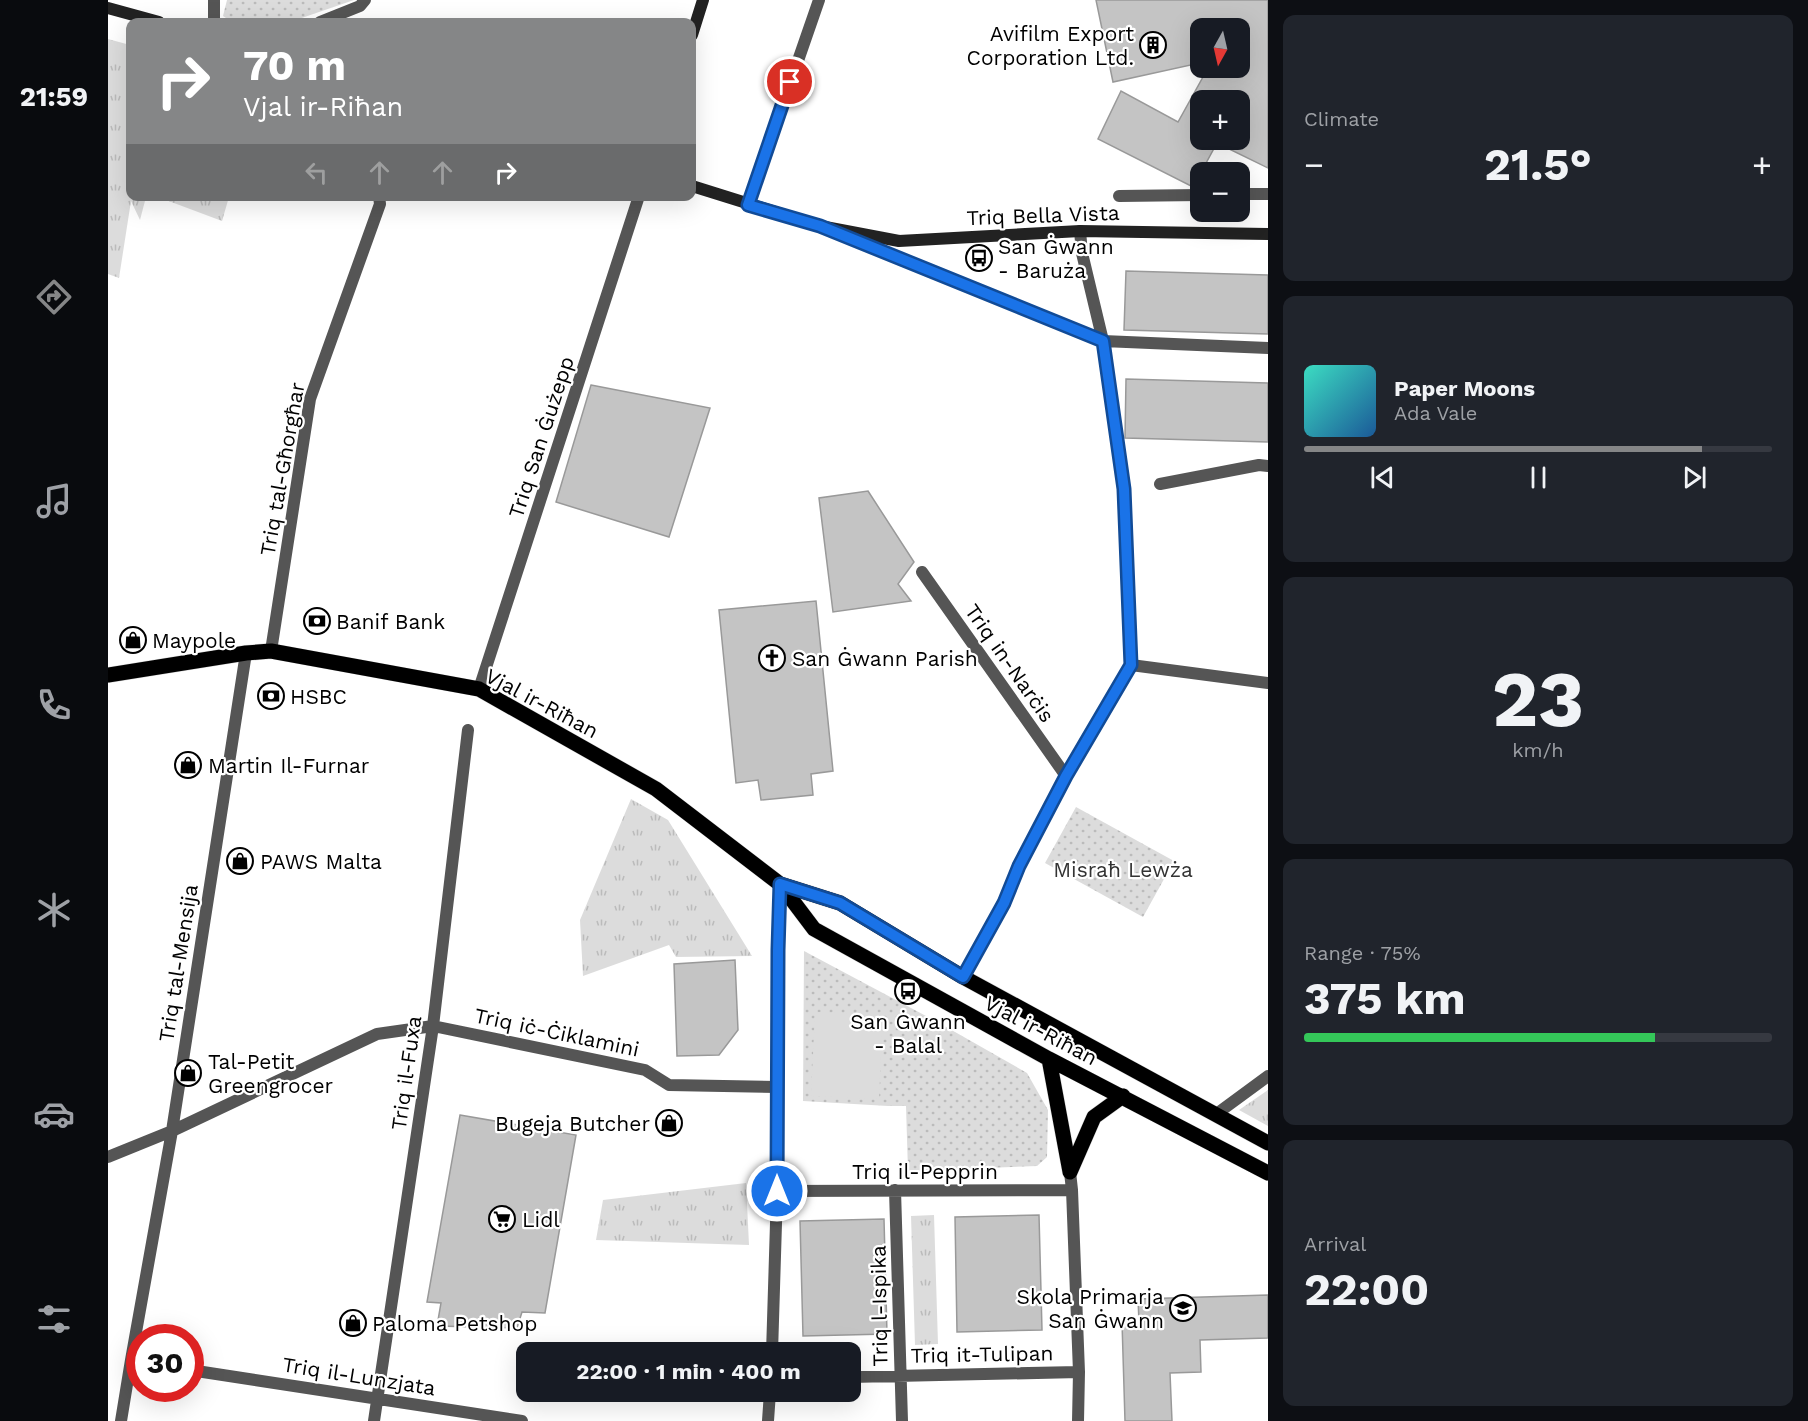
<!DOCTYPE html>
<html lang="en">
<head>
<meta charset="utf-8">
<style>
	:root { --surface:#171b24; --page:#20242c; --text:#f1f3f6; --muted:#9ea1a6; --line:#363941; --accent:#858687 }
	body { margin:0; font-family:"Work Sans",sans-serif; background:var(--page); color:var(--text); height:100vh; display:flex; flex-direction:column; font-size:22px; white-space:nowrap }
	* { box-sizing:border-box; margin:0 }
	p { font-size:20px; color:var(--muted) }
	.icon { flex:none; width:33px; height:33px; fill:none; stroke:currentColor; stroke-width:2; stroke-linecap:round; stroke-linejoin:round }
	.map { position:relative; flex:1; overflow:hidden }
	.panel { display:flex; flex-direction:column; gap:15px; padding:15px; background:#0d0f14; width:540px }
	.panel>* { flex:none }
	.guide { position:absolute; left:18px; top:18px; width:570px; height:183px; border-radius:12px; box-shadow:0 6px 24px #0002; background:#858687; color:#fff; overflow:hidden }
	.needle { width:39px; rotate:188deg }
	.buttons { position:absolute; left:1082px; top:18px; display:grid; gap:12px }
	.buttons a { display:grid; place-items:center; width:60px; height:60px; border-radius:12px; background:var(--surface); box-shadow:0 6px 24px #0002; font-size:30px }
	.speed { position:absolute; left:18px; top:1324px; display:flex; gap:12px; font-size:30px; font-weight:700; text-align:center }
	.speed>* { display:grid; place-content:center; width:78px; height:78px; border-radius:50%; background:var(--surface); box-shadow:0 6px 24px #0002; line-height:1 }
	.speed .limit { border:9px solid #d22; background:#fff; color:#111 }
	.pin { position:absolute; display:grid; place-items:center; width:51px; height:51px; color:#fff; margin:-26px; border:3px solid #fff; border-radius:50%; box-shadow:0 2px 6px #0007 }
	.me { position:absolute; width:66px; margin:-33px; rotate:0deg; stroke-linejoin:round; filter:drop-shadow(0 0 4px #0008) }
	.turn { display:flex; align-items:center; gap:21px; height:126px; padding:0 18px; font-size:27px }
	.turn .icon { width:78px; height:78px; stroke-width:2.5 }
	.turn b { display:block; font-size:42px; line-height:51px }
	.lanes { display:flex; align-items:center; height:57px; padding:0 18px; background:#0003; justify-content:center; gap:30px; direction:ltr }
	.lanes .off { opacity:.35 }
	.big { font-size:45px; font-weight:700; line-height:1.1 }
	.panel .widget { flex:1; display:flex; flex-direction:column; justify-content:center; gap:9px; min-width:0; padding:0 21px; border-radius:12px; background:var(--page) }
	.panel .dial { align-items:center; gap:0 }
	.dial b { font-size:78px; line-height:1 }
	.song { display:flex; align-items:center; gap:18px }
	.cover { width:72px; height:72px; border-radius:9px; background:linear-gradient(135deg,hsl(170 70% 55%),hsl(210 70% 35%)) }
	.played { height:6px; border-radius:3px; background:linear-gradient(90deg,var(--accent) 85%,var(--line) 85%) }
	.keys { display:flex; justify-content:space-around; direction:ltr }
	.heat { display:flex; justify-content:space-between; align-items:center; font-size:33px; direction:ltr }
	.charge { height:9px; border-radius:4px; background:linear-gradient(90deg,#34c759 75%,var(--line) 0) }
	.trip { position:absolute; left:408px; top:1342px; width:345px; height:60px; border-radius:12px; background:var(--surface); box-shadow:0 6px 24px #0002; font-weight:700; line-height:60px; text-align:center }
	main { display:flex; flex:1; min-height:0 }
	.dock { display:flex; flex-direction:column; width:108px; justify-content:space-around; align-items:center; background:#090b0e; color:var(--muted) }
	.dock .icon { width:42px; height:42px }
	.dock .active { color:var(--accent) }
	.dock b { font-size:27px; color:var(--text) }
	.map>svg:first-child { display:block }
	.grass { fill:url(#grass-tufts) }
	.park { fill:url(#park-dots) }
	.pitch { fill:#dcdcdc }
	.building { fill:#c4c4c4; stroke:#999; stroke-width:1.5; fill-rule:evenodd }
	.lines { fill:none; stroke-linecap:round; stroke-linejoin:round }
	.primary-casing { stroke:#dbdbdb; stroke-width:16 }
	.lane { stroke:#555; stroke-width:12 }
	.street { stroke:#555; stroke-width:12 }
	.secondary { stroke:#222; stroke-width:12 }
	.primary { stroke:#000; stroke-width:15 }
	.route-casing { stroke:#114b97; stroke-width:15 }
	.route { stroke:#1a73e8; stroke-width:10 }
	.labels { text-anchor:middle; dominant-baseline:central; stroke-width:4.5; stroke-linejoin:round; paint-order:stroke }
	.poi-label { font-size:21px; fill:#000; stroke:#fff; text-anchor:start }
	.street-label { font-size:21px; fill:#000; stroke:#fff }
	.park-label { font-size:21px; fill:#333; stroke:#fff }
</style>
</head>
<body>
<main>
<nav class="dock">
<b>21:59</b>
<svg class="icon active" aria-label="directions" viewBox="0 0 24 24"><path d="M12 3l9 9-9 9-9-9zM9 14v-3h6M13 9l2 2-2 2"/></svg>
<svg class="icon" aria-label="music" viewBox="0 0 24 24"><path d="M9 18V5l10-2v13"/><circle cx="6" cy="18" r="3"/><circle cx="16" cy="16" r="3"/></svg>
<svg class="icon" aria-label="phone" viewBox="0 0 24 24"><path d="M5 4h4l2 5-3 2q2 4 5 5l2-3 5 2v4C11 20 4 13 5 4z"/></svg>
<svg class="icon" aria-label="climate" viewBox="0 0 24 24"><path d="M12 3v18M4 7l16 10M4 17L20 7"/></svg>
<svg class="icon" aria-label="car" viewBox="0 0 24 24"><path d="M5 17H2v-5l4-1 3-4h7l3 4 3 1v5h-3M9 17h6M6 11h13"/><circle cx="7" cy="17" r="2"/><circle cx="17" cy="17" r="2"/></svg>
<svg class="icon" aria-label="filters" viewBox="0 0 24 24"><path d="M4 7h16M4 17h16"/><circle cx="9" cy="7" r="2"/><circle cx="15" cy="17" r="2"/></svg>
</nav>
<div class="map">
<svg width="1160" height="1421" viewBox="0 0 1160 1421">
	<defs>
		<pattern id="grass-tufts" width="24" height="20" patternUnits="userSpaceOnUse" patternTransform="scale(1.5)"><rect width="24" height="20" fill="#dcdcdc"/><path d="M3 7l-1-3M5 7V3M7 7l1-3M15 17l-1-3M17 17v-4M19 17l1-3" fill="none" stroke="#bbb"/></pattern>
		<pattern id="park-dots" width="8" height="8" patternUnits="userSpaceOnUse" patternTransform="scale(1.5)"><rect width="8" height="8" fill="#dcdcdc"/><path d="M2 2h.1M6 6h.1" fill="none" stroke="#bbb" stroke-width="1.8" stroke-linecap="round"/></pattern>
	</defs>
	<rect width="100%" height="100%" fill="#fff"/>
	<!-- grass -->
	<path class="grass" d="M0,39l22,6v151l16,1 -6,23 -9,-19 -12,77 -11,-4z
		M50,197h71l-7,24z
		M523,799l37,21 84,136 -76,1 -7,-12 -86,31 -3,-56z
		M1160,1090v36l-29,-16z
		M638,1183l3,62 -153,-5 7,-40z
		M826,1215l4,129 -23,1 -4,-129z"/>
	<!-- park -->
	<path class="park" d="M119,0h127l-64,22h-58l-9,-6z
		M968,807l98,54 -31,56 -98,-54z
		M696,951l137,73 86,49 21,37 -1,47 -10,9 -129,5 -2,-65h-18l-85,-5z"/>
	<!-- pitch -->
	<path class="pitch" d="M707,1012l68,3 -4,84 -68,-3z"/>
	<!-- building -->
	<path class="building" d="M988,0h172v168l-51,-25 -24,44 -95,-48 23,-48 57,31 30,-54h31v-40h-39v35l-87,19zM1092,100h39v40h-39z
		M1018,271l142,4v59l-144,-4z
		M1018,379l142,4v59l-143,-4z
		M483,385l119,23 -41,129 -113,-35z
		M760,491l46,71 -16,22 13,17 -78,11 -14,-114z
		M708,601l17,170 -22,3 2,21 -52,5 -3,-20 -22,3 -17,-173z
		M627,960l3,70 -19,25 -42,1 -3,-92z
		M352,1115l116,20 -31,178 -23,-1 -5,16 -80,-2 4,-23 -14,-1z
		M931,1215l3,115 -85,2 -2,-115z
		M776,1219l3,115 -84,2 -3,-115z
		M1160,1295v43l-68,2 1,32 -31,1 2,48h-47l-3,-99h17l-1,-23z"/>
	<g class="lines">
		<defs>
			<path id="primary" d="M0,675l138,-22 25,-2 208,38 177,100 124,95 34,45 235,130 219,114
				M672,884l60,19 123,74 305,166
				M941,1059l21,113
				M962,1172l24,-55 29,-21"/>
		</defs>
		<!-- primary casing -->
		<use href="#primary" class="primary-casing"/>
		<!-- lane -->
		<path class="lane" d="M1131,194h29
			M1011,196l81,-1"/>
		<!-- street -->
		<path class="street" d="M106,0v22
			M212,22l40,-16 5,-6
			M640,205l71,-205
			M727,232l268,109 165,7
			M1052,484l99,-19 9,1
			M814,572l144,204
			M163,651l39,-252 70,-195 -1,-8
			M1023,665l137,18
			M371,689l160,-493
			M855,977l41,-74 15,-37 47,-90 65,-111 -7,-176 -21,-148 -21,-88 -2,-22
			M1107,1115l53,-39
			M0,1157l64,-26 205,-97 56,-8 212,44 24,15 108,2
			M962,1172l2,18 7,182 -1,49
			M787,1190l7,231
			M669,1191l295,-1
			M664,1353l5,-162 1,-264 2,-43
			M82,1370l332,51
			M742,1377l229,-5
			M13,1421l10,-61 41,-229 74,-478
			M266,1421l59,-395 35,-296
			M660,1421l2,-29"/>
		<!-- secondary -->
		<path class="secondary" d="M0,8l51,14
			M584,35l11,-35
			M584,186l128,40 79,15 181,-10 188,3"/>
		<!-- primary -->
		<use href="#primary" class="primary"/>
	</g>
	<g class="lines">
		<defs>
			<path id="route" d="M669,1191l1,-241 2,-66 60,19 123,74 41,-74 15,-37 47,-90 65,-111 -7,-176 -21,-148 -283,-115 -72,-21 42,-123"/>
		</defs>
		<!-- route casing -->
		<use href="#route" class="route-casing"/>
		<!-- route -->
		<use href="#route" class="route"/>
	</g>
	<!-- icons -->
	<defs>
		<symbol id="building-ring" viewBox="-11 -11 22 22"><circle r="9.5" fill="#fff" stroke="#000" stroke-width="1.5"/><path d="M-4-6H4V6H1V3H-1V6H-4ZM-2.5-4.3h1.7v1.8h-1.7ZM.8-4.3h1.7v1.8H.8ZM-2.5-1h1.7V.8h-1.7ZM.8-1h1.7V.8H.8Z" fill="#000"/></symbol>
		<symbol id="bus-ring" viewBox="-11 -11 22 22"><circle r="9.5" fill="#fff" stroke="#000" stroke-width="1.5"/><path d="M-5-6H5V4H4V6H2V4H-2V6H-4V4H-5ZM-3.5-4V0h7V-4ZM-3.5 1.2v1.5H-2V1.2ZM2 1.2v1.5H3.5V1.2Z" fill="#000"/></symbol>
		<symbol id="bank-ring" viewBox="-11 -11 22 22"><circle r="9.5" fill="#fff" stroke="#000" stroke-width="1.5"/><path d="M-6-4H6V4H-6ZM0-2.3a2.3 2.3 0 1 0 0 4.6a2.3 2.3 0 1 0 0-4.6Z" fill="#000"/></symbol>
		<symbol id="shop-ring" viewBox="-11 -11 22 22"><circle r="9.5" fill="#fff" stroke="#000" stroke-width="1.5"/><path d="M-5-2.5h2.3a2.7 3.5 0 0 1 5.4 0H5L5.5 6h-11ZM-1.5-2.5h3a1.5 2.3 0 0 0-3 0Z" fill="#000"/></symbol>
		<symbol id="church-ring" viewBox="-11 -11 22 22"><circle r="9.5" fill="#fff" stroke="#000" stroke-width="1.5"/><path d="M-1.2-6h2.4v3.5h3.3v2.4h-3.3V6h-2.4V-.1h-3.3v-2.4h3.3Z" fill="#000"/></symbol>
		<symbol id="supermarket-ring" viewBox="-11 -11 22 22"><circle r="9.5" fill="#fff" stroke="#000" stroke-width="1.5"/><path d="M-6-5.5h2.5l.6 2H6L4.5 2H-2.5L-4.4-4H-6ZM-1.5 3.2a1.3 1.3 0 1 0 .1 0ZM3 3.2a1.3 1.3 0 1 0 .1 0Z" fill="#000"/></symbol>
		<symbol id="school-ring" viewBox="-11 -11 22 22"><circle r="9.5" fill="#fff" stroke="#000" stroke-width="1.5"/><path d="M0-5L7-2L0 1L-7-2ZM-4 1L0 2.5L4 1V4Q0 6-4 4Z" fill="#000"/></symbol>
	</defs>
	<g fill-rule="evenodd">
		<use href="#building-ring" x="1030" y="30" width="30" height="30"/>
		<use href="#bus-ring" x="856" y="243" width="30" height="30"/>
		<use href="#bank-ring" x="194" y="606" width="30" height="30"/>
		<use href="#shop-ring" x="10" y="625" width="30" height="30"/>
		<use href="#church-ring" x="649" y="643" width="30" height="30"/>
		<use href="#bank-ring" x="148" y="681" width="30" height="30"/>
		<use href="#shop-ring" x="65" y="750" width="30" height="30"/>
		<use href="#shop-ring" x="117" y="846" width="30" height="30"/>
		<use href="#bus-ring" x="785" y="976" width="30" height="30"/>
		<use href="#shop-ring" x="65" y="1058" width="30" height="30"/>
		<use href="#shop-ring" x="546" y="1108" width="30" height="30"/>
		<use href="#supermarket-ring" x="379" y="1204" width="30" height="30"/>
		<use href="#school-ring" x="1060" y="1293" width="30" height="30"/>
		<use href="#shop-ring" x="230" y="1308" width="30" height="30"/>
	</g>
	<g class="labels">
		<!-- poi labels -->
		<g class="poi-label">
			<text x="1026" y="33" text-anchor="end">Avifilm Export<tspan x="1026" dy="24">Corporation Ltd.</tspan></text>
			<text x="890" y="246">San Ġwann<tspan x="890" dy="24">- Baruża</tspan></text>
			<text x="228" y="621">Banif Bank</text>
			<text x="44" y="640">Maypole</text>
			<text x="684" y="658">San Ġwann Parish</text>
			<text x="182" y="696">HSBC</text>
			<text x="100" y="765">Martin Il-Furnar</text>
			<text x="152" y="861">PAWS Malta</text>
			<text x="800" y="1021" text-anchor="middle">San Ġwann<tspan x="800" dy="24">- Balal</tspan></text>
			<text x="100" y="1061">Tal-Petit<tspan x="100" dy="24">Greengrocer</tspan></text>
			<text x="542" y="1123" text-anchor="end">Bugeja Butcher</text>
			<text x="414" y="1219">Lidl</text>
			<text x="1056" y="1296" text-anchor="end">Skola Primarja<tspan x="1056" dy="24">San Ġwann</tspan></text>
			<text x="264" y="1323">Paloma Petshop</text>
		</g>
		<!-- street labels -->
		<g class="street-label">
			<text transform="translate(935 215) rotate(-2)">Triq Bella Vista</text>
			<text transform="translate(433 437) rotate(-72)">Triq San Ġużepp</text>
			<text transform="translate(174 469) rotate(-80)">Triq tal-Għorgħar</text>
			<text transform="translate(902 663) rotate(55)">Triq in-Narċis</text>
			<text transform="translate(434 703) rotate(28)">Vjal ir-Riħan</text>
			<text transform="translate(70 963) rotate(-81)">Triq tal-Mensija</text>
			<text transform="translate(933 1030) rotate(28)">Vjal ir-Riħan</text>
			<text transform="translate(449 1032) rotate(12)">Triq iċ-Ċiklamini</text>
			<text transform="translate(298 1073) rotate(-82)">Triq il-Fuxa</text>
			<text x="817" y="1171">Triq il-Pepprin</text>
			<text transform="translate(771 1306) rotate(-91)">Triq l-Ispika</text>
			<text transform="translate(874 1354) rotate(-1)">Triq it-Tulipan</text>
			<text transform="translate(251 1376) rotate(9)">Triq il-Lunzjata</text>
		</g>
		<!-- park labels -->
		<g class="park-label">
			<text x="1015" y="869">Misraħ Lewża</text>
		</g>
	</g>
</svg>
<div class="buttons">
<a><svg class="needle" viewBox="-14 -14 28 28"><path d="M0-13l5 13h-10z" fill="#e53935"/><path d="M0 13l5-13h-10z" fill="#9ea1a6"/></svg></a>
<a>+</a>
<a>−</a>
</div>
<div class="speed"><div class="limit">30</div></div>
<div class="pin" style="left:682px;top:82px;background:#d93025"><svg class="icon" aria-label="arrive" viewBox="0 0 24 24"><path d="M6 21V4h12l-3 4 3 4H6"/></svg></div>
<svg class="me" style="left:669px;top:1191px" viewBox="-20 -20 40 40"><circle r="17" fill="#1a73e8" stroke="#fff" stroke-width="3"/><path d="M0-11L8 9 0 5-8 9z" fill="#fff"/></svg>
<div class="trip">22:00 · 1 min · 400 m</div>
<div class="guide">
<div class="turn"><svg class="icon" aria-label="right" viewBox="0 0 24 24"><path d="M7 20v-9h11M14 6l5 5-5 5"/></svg><div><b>70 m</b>Vjal ir-Riħan</div></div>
<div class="lanes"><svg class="icon off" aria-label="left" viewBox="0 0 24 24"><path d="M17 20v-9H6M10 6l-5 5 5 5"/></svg><svg class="icon off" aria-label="ahead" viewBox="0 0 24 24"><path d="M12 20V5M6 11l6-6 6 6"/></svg><svg class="icon off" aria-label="ahead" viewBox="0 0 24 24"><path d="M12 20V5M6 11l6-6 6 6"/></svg><svg class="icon" aria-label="right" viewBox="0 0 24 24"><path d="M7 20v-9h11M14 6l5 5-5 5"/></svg></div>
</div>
</div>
<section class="panel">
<div class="widget"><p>Climate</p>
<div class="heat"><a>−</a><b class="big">21.5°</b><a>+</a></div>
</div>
<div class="widget">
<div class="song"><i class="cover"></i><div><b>Paper Moons</b><p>Ada Vale</p></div></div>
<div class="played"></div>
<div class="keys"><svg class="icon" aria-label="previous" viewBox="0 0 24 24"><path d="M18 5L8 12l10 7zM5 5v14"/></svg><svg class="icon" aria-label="pause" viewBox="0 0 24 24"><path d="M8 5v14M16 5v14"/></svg><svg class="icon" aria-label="next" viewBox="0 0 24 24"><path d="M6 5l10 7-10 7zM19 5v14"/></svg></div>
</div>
<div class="widget dial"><b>23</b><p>km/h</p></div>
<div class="widget"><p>Range · 75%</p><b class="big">375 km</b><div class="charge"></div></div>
<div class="widget"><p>Arrival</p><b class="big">22:00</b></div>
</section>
</main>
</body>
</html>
